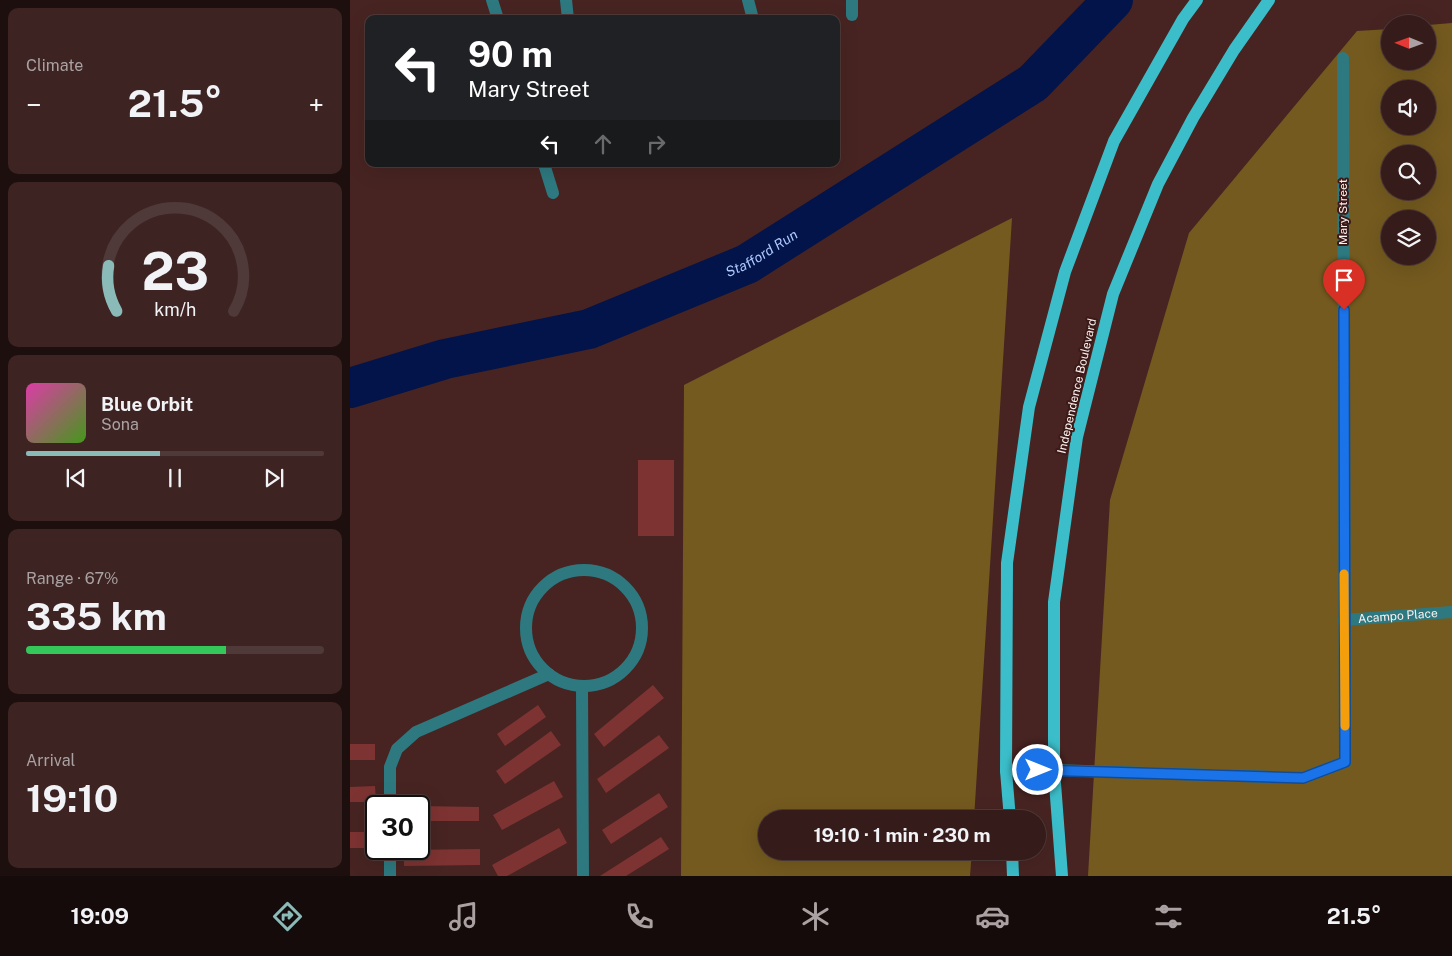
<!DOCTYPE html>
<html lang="en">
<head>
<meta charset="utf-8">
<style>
	:root { --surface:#351b1a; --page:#3d2423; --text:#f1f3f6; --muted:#aaa1a2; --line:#4f3939; --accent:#8bbbb9 }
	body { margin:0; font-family:"Public Sans",sans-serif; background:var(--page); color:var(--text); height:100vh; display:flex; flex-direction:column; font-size:19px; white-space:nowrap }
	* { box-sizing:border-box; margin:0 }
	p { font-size:16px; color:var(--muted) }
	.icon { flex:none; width:28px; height:28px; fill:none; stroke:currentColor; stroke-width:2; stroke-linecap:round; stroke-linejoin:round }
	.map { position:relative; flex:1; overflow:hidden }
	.sheet { display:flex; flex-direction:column; gap:8px; padding:8px; background:#1d0f0e; width:350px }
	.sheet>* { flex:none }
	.hud { position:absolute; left:15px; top:15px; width:475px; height:152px; border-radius:10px; box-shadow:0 5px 20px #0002,0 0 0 1px var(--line); background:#202124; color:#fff; overflow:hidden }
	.needle { width:32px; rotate:271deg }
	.tools { position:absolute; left:1031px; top:15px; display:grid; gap:10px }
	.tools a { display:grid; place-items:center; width:55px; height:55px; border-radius:50%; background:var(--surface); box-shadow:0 5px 20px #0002,0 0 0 1px var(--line); font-size:25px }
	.speed { position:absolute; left:15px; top:795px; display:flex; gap:10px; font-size:25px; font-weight:700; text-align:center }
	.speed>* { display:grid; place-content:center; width:65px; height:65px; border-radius:50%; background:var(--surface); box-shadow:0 5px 20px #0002,0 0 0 1px var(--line); line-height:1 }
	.speed .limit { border:2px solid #111; border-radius:8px; background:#fff; color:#111 }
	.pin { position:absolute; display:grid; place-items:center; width:42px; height:42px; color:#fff; margin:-51px -21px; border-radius:50% 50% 50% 0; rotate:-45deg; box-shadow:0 0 5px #0007 }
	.pin .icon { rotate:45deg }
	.me { position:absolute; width:55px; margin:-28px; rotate:90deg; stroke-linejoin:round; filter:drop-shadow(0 0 4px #0008) }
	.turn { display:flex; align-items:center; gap:18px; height:105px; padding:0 20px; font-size:22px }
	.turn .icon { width:65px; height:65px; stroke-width:2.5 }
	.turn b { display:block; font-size:35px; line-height:42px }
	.lanes { display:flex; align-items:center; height:48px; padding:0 20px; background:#0003; justify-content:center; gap:25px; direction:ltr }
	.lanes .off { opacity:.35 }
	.big { font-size:38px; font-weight:700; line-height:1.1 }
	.sheet .card { flex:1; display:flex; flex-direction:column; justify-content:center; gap:8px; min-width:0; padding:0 18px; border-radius:10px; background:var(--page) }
	.sheet .dial { align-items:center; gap:0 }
	.dial svg { height:130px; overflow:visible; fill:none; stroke:var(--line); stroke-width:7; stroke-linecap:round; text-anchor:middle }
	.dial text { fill:var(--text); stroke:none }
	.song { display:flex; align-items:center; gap:15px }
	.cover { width:60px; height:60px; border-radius:8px; background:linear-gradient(135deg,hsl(320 70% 55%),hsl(100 70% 35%)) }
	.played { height:5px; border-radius:2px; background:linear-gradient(90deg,var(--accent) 45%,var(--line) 45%) }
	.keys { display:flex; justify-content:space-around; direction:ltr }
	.heat { display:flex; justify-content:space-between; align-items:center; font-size:28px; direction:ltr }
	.charge { height:8px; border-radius:4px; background:linear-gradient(90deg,#34c759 67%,var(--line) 0) }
	.trip { position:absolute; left:408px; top:810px; width:288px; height:50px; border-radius:25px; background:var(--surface); box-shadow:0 5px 20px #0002,0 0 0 1px var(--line); font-weight:700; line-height:50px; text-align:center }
	.tabs { display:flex; height:80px; justify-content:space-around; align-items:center; background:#150b0a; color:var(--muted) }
	.tabs .icon { width:35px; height:35px }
	.tabs .on { color:var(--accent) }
	.tabs b { font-size:22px; color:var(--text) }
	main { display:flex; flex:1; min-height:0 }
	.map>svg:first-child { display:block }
	.forest { fill:#745a1f; fill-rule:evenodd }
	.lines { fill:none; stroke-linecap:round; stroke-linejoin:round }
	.river { stroke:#03144a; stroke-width:40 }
	.building { fill:#7d3331 }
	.minor { stroke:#2e7980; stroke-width:12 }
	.major { stroke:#3bbeca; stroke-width:12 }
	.route-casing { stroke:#114b97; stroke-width:12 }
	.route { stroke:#1a73e8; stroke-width:9 }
	.slow { stroke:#f59e0b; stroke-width:9 }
	.labels { text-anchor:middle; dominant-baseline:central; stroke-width:4; stroke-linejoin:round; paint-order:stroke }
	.street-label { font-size:12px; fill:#fcf2f1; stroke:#3c1a18 }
	.water-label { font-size:14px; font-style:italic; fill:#afc9fe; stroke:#3c1a18 }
</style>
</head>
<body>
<main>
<section class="sheet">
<div class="card"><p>Climate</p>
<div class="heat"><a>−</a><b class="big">21.5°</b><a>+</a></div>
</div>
<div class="card dial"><svg viewBox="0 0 100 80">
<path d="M14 69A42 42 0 1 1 86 69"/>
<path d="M14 69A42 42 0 0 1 9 41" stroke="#8bbbb9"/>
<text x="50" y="56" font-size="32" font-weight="700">23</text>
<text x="50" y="72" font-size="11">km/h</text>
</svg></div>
<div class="card">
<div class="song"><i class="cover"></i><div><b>Blue Orbit</b><p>Sona</p></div></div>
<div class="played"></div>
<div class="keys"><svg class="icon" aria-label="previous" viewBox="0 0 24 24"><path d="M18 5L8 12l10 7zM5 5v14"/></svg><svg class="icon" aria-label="pause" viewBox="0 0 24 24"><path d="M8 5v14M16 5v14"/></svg><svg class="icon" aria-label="next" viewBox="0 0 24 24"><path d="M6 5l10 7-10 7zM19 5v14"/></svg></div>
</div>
<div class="card"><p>Range · 67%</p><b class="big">335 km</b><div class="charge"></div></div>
<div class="card"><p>Arrival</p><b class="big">19:10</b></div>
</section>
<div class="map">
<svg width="1102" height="876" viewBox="0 0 1102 876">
	<rect width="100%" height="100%" fill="#472422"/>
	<!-- forest -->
	<path class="forest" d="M1102,23v853h-364l22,-376 79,-267 168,-202 33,-2v32h38v-36zM1040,89h38v37h-38zM1040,154h38v37h-38zM1040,219h38v37h-38z
		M662,218l-38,601h-208v32h206l-2,25h-289l3,-491z"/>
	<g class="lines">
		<!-- river -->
		<path class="river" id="s1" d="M0,388l95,-29 144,-30 158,-65 286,-181 80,-83"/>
	</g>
	<!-- building -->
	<path class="building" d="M288,460h36v76h-36z
		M303,685l11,13 -60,49 -10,-13z
		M188,705l8,12 -41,29 -8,-12z
		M201,731l10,14 -56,39 -9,-13z
		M309,735l10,13 -63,45 -9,-14z
		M0,744h25v16h-25z
		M204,781l9,16 -61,33 -9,-15z
		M25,786l1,16h-26v-15z
		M309,793l9,14 -57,37 -9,-14z
		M69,806l60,1v14h-60z
		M209,828l8,15 -60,33h-9l-6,-11z
		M0,832h25v16h-25z
		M311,837l8,12 -43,27h-26z
		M130,849v16l-76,1v-16z"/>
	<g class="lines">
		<!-- minor -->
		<g class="minor">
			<path d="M142,0l6,19"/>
			<path d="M216,0l2,19"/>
			<path d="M398,0l5,19"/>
			<path d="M502,15v-15"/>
			<path d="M194,164l9,29"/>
			<circle cx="234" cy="628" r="58"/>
			<path id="s2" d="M994,620l108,-8"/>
			<path d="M232,687l1,189"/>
			<path d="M656,771l48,-1 249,8 42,-16 -2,-704"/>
			<path d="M40,806v-39l7,-18 19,-17 133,-58"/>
			<path d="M40,849v27"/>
		</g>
		<!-- major -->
		<path class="major" d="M660,819l-4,-48 1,-208 22,-156 36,-135 49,-131 69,-122 14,-19
			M662,851l1,25
			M712,876l-8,-106v-168l23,-165 36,-143 45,-110 35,-66 41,-68 35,-50"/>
	</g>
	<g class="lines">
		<defs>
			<path id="route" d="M688,770l265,8 42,-16 -1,-452"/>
		</defs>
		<!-- route casing -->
		<use href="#route" class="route-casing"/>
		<!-- route -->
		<use href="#route" class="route"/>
		<!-- slow -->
		<path class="slow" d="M994,574l1,152"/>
	</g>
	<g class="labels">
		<!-- street labels -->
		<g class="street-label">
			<text transform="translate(993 212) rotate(-90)">Mary Street</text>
			<text transform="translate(727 386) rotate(-77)">Independence Boulevard</text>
			<text stroke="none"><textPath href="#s2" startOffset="54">Acampo Place</textPath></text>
		</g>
		<!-- water labels -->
		<g class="water-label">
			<text stroke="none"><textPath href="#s1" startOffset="435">Stafford Run</textPath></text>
		</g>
	</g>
</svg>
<div class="tools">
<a><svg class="needle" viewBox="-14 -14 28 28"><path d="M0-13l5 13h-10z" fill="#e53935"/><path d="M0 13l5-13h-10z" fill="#aaa1a2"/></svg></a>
<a><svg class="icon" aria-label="sound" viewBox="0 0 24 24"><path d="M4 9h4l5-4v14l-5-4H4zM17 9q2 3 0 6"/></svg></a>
<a><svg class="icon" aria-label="search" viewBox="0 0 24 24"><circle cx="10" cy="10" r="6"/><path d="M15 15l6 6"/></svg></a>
<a><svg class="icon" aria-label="layers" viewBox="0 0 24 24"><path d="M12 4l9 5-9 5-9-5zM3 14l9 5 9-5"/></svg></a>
</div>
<div class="speed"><div class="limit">30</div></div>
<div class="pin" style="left:994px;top:310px;background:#d93025"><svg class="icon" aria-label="arrive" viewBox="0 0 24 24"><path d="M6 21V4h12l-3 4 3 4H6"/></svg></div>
<svg class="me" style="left:688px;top:770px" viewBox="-20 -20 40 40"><circle r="17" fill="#1a73e8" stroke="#fff" stroke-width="3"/><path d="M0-11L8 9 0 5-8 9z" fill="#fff"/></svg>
<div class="trip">19:10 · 1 min · 230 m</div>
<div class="hud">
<div class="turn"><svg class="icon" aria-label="left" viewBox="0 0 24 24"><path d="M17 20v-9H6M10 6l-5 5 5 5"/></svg><div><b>90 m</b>Mary Street</div></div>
<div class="lanes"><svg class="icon" aria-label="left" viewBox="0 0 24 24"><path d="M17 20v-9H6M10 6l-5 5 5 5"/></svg><svg class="icon off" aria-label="ahead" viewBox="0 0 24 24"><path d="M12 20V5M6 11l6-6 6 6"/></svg><svg class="icon off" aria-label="right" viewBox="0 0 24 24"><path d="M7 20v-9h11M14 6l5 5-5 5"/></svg></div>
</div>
</div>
</main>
<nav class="tabs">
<b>19:09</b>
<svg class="icon on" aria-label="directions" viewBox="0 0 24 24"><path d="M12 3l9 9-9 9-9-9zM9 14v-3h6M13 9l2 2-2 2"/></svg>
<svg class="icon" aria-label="music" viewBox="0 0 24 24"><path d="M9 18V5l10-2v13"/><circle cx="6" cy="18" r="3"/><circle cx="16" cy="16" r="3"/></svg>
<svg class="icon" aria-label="phone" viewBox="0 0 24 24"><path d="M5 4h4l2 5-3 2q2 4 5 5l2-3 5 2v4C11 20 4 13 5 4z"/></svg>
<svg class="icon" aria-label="climate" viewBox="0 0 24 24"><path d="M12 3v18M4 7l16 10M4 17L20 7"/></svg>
<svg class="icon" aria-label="car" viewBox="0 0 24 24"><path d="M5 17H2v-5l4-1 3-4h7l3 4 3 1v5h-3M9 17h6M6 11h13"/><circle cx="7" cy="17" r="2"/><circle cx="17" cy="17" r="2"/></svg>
<svg class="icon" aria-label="filters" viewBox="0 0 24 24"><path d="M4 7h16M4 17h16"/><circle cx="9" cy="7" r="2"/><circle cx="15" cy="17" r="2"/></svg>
<b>21.5°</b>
</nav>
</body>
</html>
